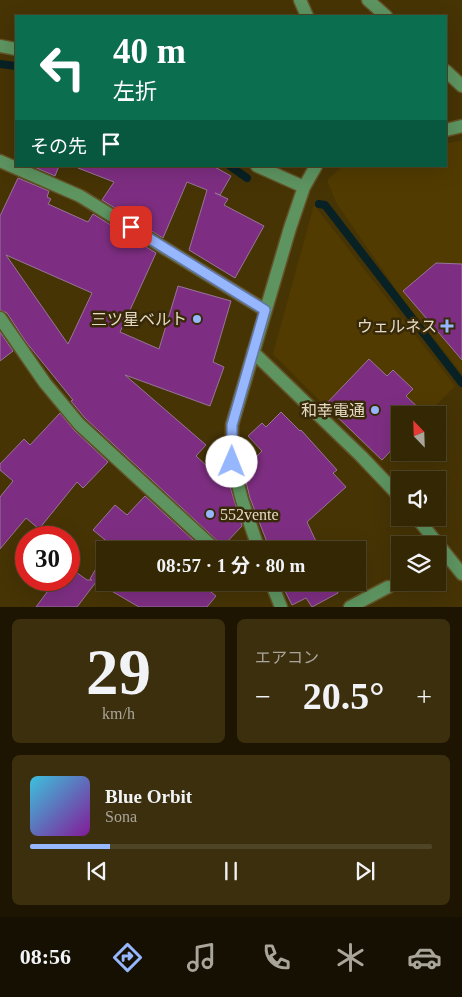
<!DOCTYPE html>
<html lang="ja">
<head>
<meta charset="utf-8">
<style>
	:root { --surface:#342704; --page:#3c2f0e; --text:#f1f3f6; --muted:#a9a59a; --line:#4e4426; --accent:#96b6fd }
	body { margin:0; font-family:"Times New Roman","Noto Sans JP",serif; background:var(--page); color:var(--text); height:100vh; display:flex; flex-direction:column; font-size:19px; white-space:nowrap }
	* { box-sizing:border-box; margin:0 }
	p { font-size:16px; color:var(--muted) }
	.icon { flex:none; width:28px; height:28px; fill:none; stroke:currentColor; stroke-width:2; stroke-linecap:round; stroke-linejoin:round }
	.map { position:relative; height:607px; overflow:hidden }
	.panel { display:flex; flex-direction:column; gap:12px; padding:12px; background:#1d1502; flex:1 }
	.panel>* { flex:none }
	.banner { position:absolute; left:15px; top:15px; width:432px; height:152px; border-radius:0px; box-shadow:0 5px 20px #0002,0 0 0 1px var(--line); background:#0b6e4f; color:#fff; overflow:hidden }
	.needle { width:32px; rotate:337deg }
	.controls { position:absolute; left:391px; top:406px; display:grid; gap:10px }
	.controls a { display:grid; place-items:center; width:55px; height:55px; border-radius:0px; background:var(--surface); box-shadow:0 5px 20px #0002,0 0 0 1px var(--line); font-size:25px }
	.speed { position:absolute; left:15px; top:526px; display:flex; gap:10px; font-size:25px; font-weight:700; text-align:center }
	.speed>* { display:grid; place-content:center; width:65px; height:65px; border-radius:50%; background:var(--surface); box-shadow:0 5px 20px #0002,0 0 0 1px var(--line); line-height:1 }
	.speed .limit { border:8px solid #d22; background:#fff; color:#111 }
	.pin { position:absolute; display:grid; place-items:center; width:42px; height:42px; color:#fff; margin:-21px; border-radius:10px; box-shadow:0 2px 8px #0006 }
	.me { position:absolute; width:55px; margin:-28px; rotate:1deg; stroke-linejoin:round; filter:drop-shadow(0 0 4px #0008) }
	.turn { display:flex; align-items:center; gap:18px; height:105px; padding:0 15px; font-size:22px }
	.turn .icon { width:65px; height:65px; stroke-width:2.5 }
	.turn b { display:block; font-size:35px; line-height:42px }
	.then { display:flex; align-items:center; height:48px; padding:0 15px; background:#0003; gap:10px; font-size:19px }
	.big { font-size:38px; font-weight:700; line-height:1.1 }
	.panel .tile { flex:1; display:flex; flex-direction:column; justify-content:center; gap:8px; min-width:0; padding:0 18px; border-radius:8px; background:var(--page) }
	.panel .dial { align-items:center; gap:0 }
	.dial b { font-size:65px; line-height:1 }
	.song { display:flex; align-items:center; gap:15px }
	.cover { width:60px; height:60px; border-radius:8px; background:linear-gradient(135deg,hsl(190 70% 55%),hsl(290 70% 35%)) }
	.played { height:5px; border-radius:2px; background:linear-gradient(90deg,var(--accent) 20%,var(--line) 20%) }
	.keys { display:flex; justify-content:space-around; direction:ltr }
	.heat { display:flex; justify-content:space-between; align-items:center; font-size:28px; direction:ltr }
	.panel .tiles { flex:1; display:grid; gap:12px; grid-template-columns:1fr 1fr }
	.tile:last-child { grid-column:span 2 }
	.trip { position:absolute; left:96px; top:541px; width:270px; height:50px; border-radius:0px; background:var(--surface); box-shadow:0 5px 20px #0002,0 0 0 1px var(--line); font-weight:700; line-height:50px; text-align:center }
	.menu { display:flex; height:80px; justify-content:space-around; align-items:center; background:#151002; color:var(--muted) }
	.menu .icon { width:35px; height:35px }
	.menu .active { color:var(--accent) }
	.menu b { font-size:22px; color:var(--text) }
	.map>svg:first-child { display:block }
	.built { fill:#513b00 }
	.lines { fill:none; stroke-linecap:round; stroke-linejoin:round }
	.stream { stroke:#082124; stroke-width:8 }
	.building { fill:#7e2e82; stroke:#977598; fill-rule:evenodd }
	.minor-casing { stroke:#635227; stroke-width:15 }
	.minor { stroke:#5d9460; stroke-width:12 }
	.route-casing { stroke:#6276a4; stroke-width:12 }
	.route { stroke:#96b6fd; stroke-width:9 }
	.poi-dot { fill:#96b6fd; stroke:#382a09; stroke-width:2 }
	.labels { text-anchor:middle; dominant-baseline:central; stroke-width:5; stroke-linejoin:round; paint-order:stroke }
	.poi-label { font-size:16px; fill:#e5dac4; stroke:#382a09; text-anchor:end }
</style>
</head>
<body>
<div class="map">
<svg width="462" height="607" viewBox="0 0 462 607">
	<rect width="100%" height="100%" fill="#463405"/>
	<!-- built -->
	<path class="built" d="M462,141v233l-62,-79 -63,-91 -10,-24 16,-14h103v-23z
		M314,205l141,181 -29,29h-26v27l-19,20 -108,-108z"/>
	<g class="lines">
		<!-- stream -->
		<path class="stream" d="M0,64l16,2
			M230,166l17,12
			M319,204l6,1 137,178"/>
	</g>
	<!-- building -->
	<path class="building" d="M32,166h27l-4,10z
		M78,166h135l18,10 -11,19 -5,-2 13,6 -4,6 40,21 -29,52 -46,-28 18,-60 -20,-8 -24,56 -61,-38 12,-18 -36,-14z
		M18,178l31,13 -2,6 4,2 -3,5 40,18 5,-8 63,39 -36,79 39,17 19,-63 53,15 -18,61 11,5 -14,39 -85,-31 81,70 -10,11 32,29 1,-2 13,43 -19,20 -138,-128 -14,-17 2,-1 -47,-58 -19,-29 -7,-3v-94zM6,255l86,38 -24,51z
		M436,263l26,1v96l-59,-69z
		M0,332l13,19 -13,10z
		M369,359l18,17 6,-6 20,19 -7,7 20,19h-26v26l-18,19 -57,-55z
		M281,412l19,19 1,-1 36,40 -4,3 13,14 -39,35 13,28h-50l-20,-52 -7,-28 19,-19 -14,-15 14,-13 4,4z
		M60,413l14,17 34,32 -25,26 -6,-6 -38,47 -13,-11 -26,31v-52l13,-16 -13,-11v-6l24,-25 6,6z
		M145,496l59,54h-97l3,-6 -17,-14 22,-25 12,10z
		M105,553v29h106l-5,6 10,8 -9,11h-68l-43,-25 -19,25h-41l20,-27h13v-13l18,13h5l-2,-1z
		M286,582h48l4,11 -26,14 -6,-9 -14,7 -10,-20z"/>
	<g class="lines">
		<defs>
			<path id="minor" d="M300,0l7,16
				M368,0l18,16
				M0,46l16,3
				M446,71l16,15
				M446,130l16,-4
				M0,161l80,35 185,114
				M257,166l47,21
				M0,318l45,65 34,41 137,126
				M253,352l108,104 39,41
				M417,518l45,56
				M259,550l-17,-50 -10,-38v-37l58,-197 14,-41 12,-21
				M271,582l10,25
				M350,607l38,-20"/>
		</defs>
		<!-- minor casing -->
		<use href="#minor" class="minor-casing"/>
		<!-- minor -->
		<use href="#minor" class="minor"/>
	</g>
	<g class="lines">
		<defs>
			<path id="route" d="M131,227l134,83 -33,115v37"/>
		</defs>
		<!-- route casing -->
		<use href="#route" class="route-casing"/>
		<!-- route -->
		<use href="#route" class="route"/>
	</g>
	<!-- markers -->
	<g class="poi-dot">
		<circle cx="197" cy="319" r="5"/>
		<path d="M444.5 318.5h5v5h5v5h-5v5h-5v-5h-5v-5h5z"/>
		<circle cx="375" cy="410" r="5"/>
		<circle cx="210" cy="514" r="5"/>
	</g>
	<g class="labels">
		<!-- poi labels -->
		<g class="poi-label">
			<text x="187" y="319">三ツ星ベルト</text>
			<text x="437" y="326">ウェルネス</text>
			<text x="365" y="410">和幸電通</text>
			<text x="220" y="514" text-anchor="start">552vente</text>
		</g>
	</g>
</svg>
<div class="controls">
<a><svg class="needle" viewBox="-14 -14 28 28"><path d="M0-13l5 13h-10z" fill="#e53935"/><path d="M0 13l5-13h-10z" fill="#a9a59a"/></svg></a>
<a><svg class="icon" aria-label="sound" viewBox="0 0 24 24"><path d="M4 9h4l5-4v14l-5-4H4zM17 9q2 3 0 6"/></svg></a>
<a><svg class="icon" aria-label="layers" viewBox="0 0 24 24"><path d="M12 4l9 5-9 5-9-5zM3 14l9 5 9-5"/></svg></a>
</div>
<div class="speed"><div class="limit">30</div></div>
<div class="pin" style="left:131px;top:227px;background:#d93025"><svg class="icon" aria-label="arrive" viewBox="0 0 24 24"><path d="M6 21V4h12l-3 4 3 4H6"/></svg></div>
<svg class="me" style="left:232px;top:462px" viewBox="-20 -20 40 40"><circle r="19" fill="#fff"/><path d="M0-13L10 11 0 6-10 11z" fill="#96b6fd"/></svg>
<div class="trip">08:57 · 1 分 · 80 m</div>
<div class="banner">
<div class="turn"><svg class="icon" aria-label="left" viewBox="0 0 24 24"><path d="M17 20v-9H6M10 6l-5 5 5 5"/></svg><div><b>40 m</b>左折</div></div>
<div class="then">その先<svg class="icon" aria-label="arrive" viewBox="0 0 24 24"><path d="M6 21V4h12l-3 4 3 4H6"/></svg></div>
</div>
</div>
<section class="panel">
<div class="tiles">
<div class="tile dial"><b>29</b><p>km/h</p></div>
<div class="tile"><p>エアコン</p>
<div class="heat"><a>−</a><b class="big">20.5°</b><a>+</a></div>
</div>
<div class="tile">
<div class="song"><i class="cover"></i><div><b>Blue Orbit</b><p>Sona</p></div></div>
<div class="played"></div>
<div class="keys"><svg class="icon" aria-label="previous" viewBox="0 0 24 24"><path d="M18 5L8 12l10 7zM5 5v14"/></svg><svg class="icon" aria-label="pause" viewBox="0 0 24 24"><path d="M8 5v14M16 5v14"/></svg><svg class="icon" aria-label="next" viewBox="0 0 24 24"><path d="M6 5l10 7-10 7zM19 5v14"/></svg></div>
</div>
</div>
</section>
<nav class="menu">
<b>08:56</b>
<svg class="icon active" aria-label="directions" viewBox="0 0 24 24"><path d="M12 3l9 9-9 9-9-9zM9 14v-3h6M13 9l2 2-2 2"/></svg>
<svg class="icon" aria-label="music" viewBox="0 0 24 24"><path d="M9 18V5l10-2v13"/><circle cx="6" cy="18" r="3"/><circle cx="16" cy="16" r="3"/></svg>
<svg class="icon" aria-label="phone" viewBox="0 0 24 24"><path d="M5 4h4l2 5-3 2q2 4 5 5l2-3 5 2v4C11 20 4 13 5 4z"/></svg>
<svg class="icon" aria-label="climate" viewBox="0 0 24 24"><path d="M12 3v18M4 7l16 10M4 17L20 7"/></svg>
<svg class="icon" aria-label="car" viewBox="0 0 24 24"><path d="M5 17H2v-5l4-1 3-4h7l3 4 3 1v5h-3M9 17h6M6 11h13"/><circle cx="7" cy="17" r="2"/><circle cx="17" cy="17" r="2"/></svg>
</nav>
</body>
</html>
